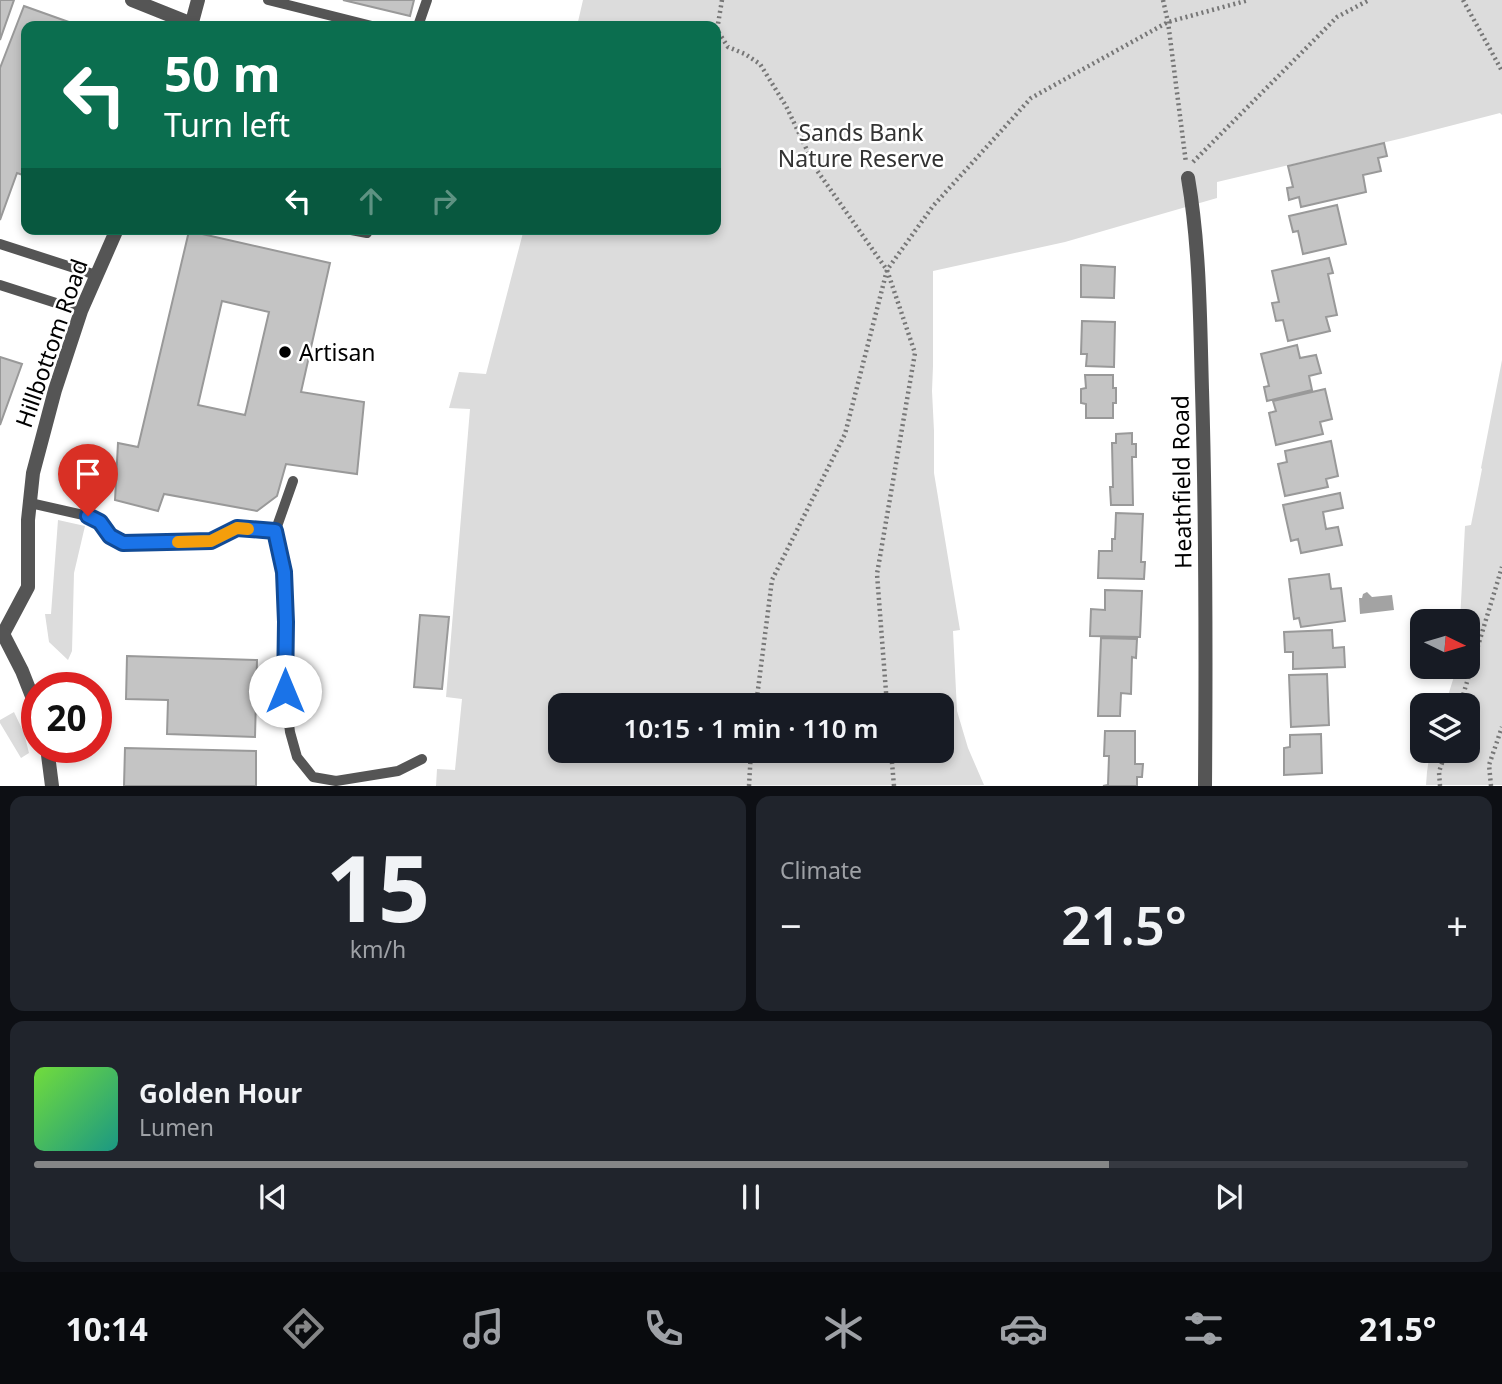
<!DOCTYPE html>
<html lang="en">
<head>
<meta charset="utf-8">
<style>
	:root { --surface:#171b24; --page:#20242c; --text:#f1f3f6; --muted:#9ea1a6; --line:#363941; --accent:#858687 }
	body { margin:0; font-family:"Noto Sans",sans-serif; background:var(--page); color:var(--text); height:100vh; display:flex; flex-direction:column; font-size:26px; white-space:nowrap }
	* { box-sizing:border-box; margin:0 }
	p { font-size:23px; color:var(--muted) }
	.icon { flex:none; width:38px; height:38px; fill:none; stroke:currentColor; stroke-width:2; stroke-linecap:round; stroke-linejoin:round }
	.map { position:relative; height:786px; overflow:hidden }
	.panel { display:flex; flex-direction:column; gap:10px; padding:10px; background:#0d0f14; flex:1 }
	.panel>* { flex:none }
	.hud { position:absolute; left:21px; top:21px; width:700px; height:214px; border-radius:14px; box-shadow:0 4px 10px #0003; background:#0b6e4f; color:#fff; overflow:hidden }
	.needle { width:46px; rotate:95deg }
	.controls { position:absolute; left:1410px; top:609px; display:grid; gap:14px }
	.controls a { display:grid; place-items:center; width:70px; height:70px; border-radius:14px; background:var(--surface); box-shadow:0 4px 10px #0003; font-size:35px }
	.speed { position:absolute; left:21px; top:672px; display:flex; gap:14px; font-size:35px; font-weight:700; text-align:center }
	.speed>* { display:grid; place-content:center; width:91px; height:91px; border-radius:50%; background:var(--surface); box-shadow:0 4px 10px #0003; line-height:1 }
	.speed .limit { border:10px solid #d22; background:#fff; color:#111 }
	.pin { position:absolute; display:grid; place-items:center; width:60px; height:60px; color:#fff; margin:-72px -30px; border-radius:50% 50% 50% 0; rotate:-45deg; box-shadow:0 0 7px #0007 }
	.pin .icon { rotate:45deg }
	.me { position:absolute; width:77px; margin:-38px; rotate:0deg; stroke-linejoin:round; filter:drop-shadow(0 0 5px #0008) }
	.turn { display:flex; align-items:center; gap:24px; height:147px; padding:0 28px; font-size:32px }
	.turn .icon { width:91px; height:91px; stroke-width:2.5 }
	.turn b { display:block; font-size:49px; line-height:60px }
	.lanes { display:flex; align-items:center; height:66px; padding:0 28px; background:#0003; justify-content:center; gap:35px; direction:ltr }
	.lanes .off { opacity:.35 }
	.big { font-size:52px; font-weight:600; line-height:1.1 }
	.panel .card { flex:1; display:flex; flex-direction:column; justify-content:center; gap:10px; min-width:0; padding:0 24px; border-radius:14px; background:var(--page) }
	.panel .dial { align-items:center; gap:0 }
	.dial b { font-size:91px; line-height:1 }
	.song { display:flex; align-items:center; gap:21px }
	.cover { width:84px; height:84px; border-radius:10px; background:linear-gradient(135deg,hsl(100 70% 55%),hsl(170 70% 35%)) }
	.played { height:7px; border-radius:4px; background:linear-gradient(90deg,var(--accent) 75%,var(--line) 75%) }
	.keys { display:flex; justify-content:space-around; direction:ltr }
	.heat { display:flex; justify-content:space-between; align-items:center; font-size:38px; direction:ltr }
	.panel .tiles { flex:1; display:grid; gap:10px; grid-template-columns:1fr 1fr }
	.card:last-child { grid-column:span 2 }
	.trip { position:absolute; left:548px; top:693px; width:406px; height:70px; border-radius:14px; background:var(--surface); box-shadow:0 4px 10px #0003; font-weight:600; line-height:70px; text-align:center }
	.dock { display:flex; height:112px; justify-content:space-around; align-items:center; background:#090b0e; color:var(--muted) }
	.dock .icon { width:49px; height:49px }
	.dock .active { color:var(--accent) }
	.dock b { font-size:32px; color:var(--text) }
	.map>svg:first-child { display:block }
	.green { fill:#dcdcdc; fill-rule:evenodd }
	.water { fill:#a3a3a3 }
	.building { fill:#c4c4c4; stroke:#999; stroke-width:2; fill-rule:evenodd }
	.lines { fill:none; stroke-linecap:round; stroke-linejoin:round }
	.path { stroke:#777; stroke-width:4.5; stroke-dasharray:2 3.5; stroke-linecap:butt }
	.service { stroke:#555; stroke-width:10 }
	.minor { stroke:#555; stroke-width:14 }
	.tertiary { stroke:#555; stroke-width:14 }
	.route-casing { stroke:#114b97; stroke-width:18 }
	.route { stroke:#1a73e8; stroke-width:12 }
	.slow { stroke:#f59e0b; stroke-width:12 }
	.poi-dot { fill:#000; stroke:#fff; stroke-width:2.5 }
	.labels { text-anchor:middle; dominant-baseline:central; stroke-width:5; stroke-linejoin:round; paint-order:stroke }
	.park-label { font-size:23px; fill:#333; stroke:#fff }
	.street-label { font-size:23px; fill:#000; stroke:#fff }
	.poi-label { font-size:23px; fill:#000; stroke:#fff; text-anchor:start }
</style>
</head>
<body>
<div class="map">
<svg width="1502" height="786" viewBox="0 0 1502 786">
	<rect width="100%" height="100%" fill="#fff"/>
	<!-- green -->
	<path class="green" d="M583,0h919v115l-2,-2 -97,25 -186,44v16l-152,44 -132,29v95l-1,25 2,40v42l26,157 -7,1 4,80 11,37 16,37 -548,1 1,-17 18,1 7,-71 -16,-2 24,-288 -21,-1 10,-36 27,2 38,-145h192v-203h-139zM560,705h382v46h-382z
		M1502,360v425h-76l1,-13 3,-21h38v-46h-23l12,-38h11v-46h-8l5,-95 6,-1 11,-56 -1,-1z
		M58,520l27,6 -11,47 -2,78 -4,9 -19,-18 -4,-28h6z
		M14,712l10,21 5,20 -8,5 -21,-35v-3z"/>
	<!-- water -->
	<path class="water" d="M1367,592l5,5 20,-2 2,15 -34,4 -1,-16h3l1,-4z"/>
	<!-- building -->
	<path class="building" d="M0,0h14l-14,40z
		M343,0h71l-4,16z
		M24,6l56,20h-54v150l-9,-3 -17,47v-152z
		M1384,143l3,13 -9,2 3,13 -18,4 3,17 -65,15 -2,-10 -10,3 -2,-12 6,-1 -5,-21z
		M1337,205l9,39 -43,10 -5,-23 -5,1 -4,-16z
		M189,231l141,32 -29,129 63,10 -7,72 -71,-10 -9,32 -20,15 -93,-17 -6,17 -43,-11 3,-57 20,4zM222,301l47,11 -24,103 -47,-10z
		M1329,258l4,15 -5,1 9,41 -11,2 4,14 -42,10 -5,-21 -7,1 -4,-18 7,-1 -7,-31z
		M1081,265l34,2 -1,31 -33,-1z
		M1082,321l33,1 -1,45 -28,-1 1,-12h-6z
		M1297,345l3,13 16,-3 5,18 -12,3 3,14 -45,11 -3,-14 5,-1 -8,-32z
		M0,357l22,7 -22,61z
		M1085,375h28v13h3v15h-3v15h-27v-14l-5,-1v-14l5,-1z
		M1325,389l7,30 -12,3 3,12 -47,11 -7,-32 7,-2 -3,-10z
		M1132,433v11h4v13h-4l1,48h-22l-1,-18h3l-1,-44h4v-9z
		M1331,441l7,35 -12,3 2,8 -43,9 -7,-32 9,-2 -2,-11z
		M1340,493l3,15 -20,4 3,17 12,-2 4,18 -41,8 -3,-14 -7,2 -8,-36z
		M1116,513l27,1 -2,48h4l-1,17 -46,-1 1,-27h13v-12h3z
		M1329,574l2,15 10,-1 4,33 -44,6 -2,-9 -5,1 -5,-40z
		M1105,590l37,1 -2,46 -50,-1 1,-27 14,1z
		M420,615l29,2 -7,72 -28,-2z
		M1332,630l1,18 11,-1 1,20 -52,2v-17h-8l-1,-20z
		M1101,638l36,1 -1,19 -4,-1 -1,37 -10,-1 -1,23h-22z
		M127,656l130,4 -2,77 -88,-3 1,-34 -42,-1z
		M1327,674l2,51 -38,2 -2,-52z
		M1105,731h30v33h8l-1,13h-5v9h-34l5,-1 1,-29h-5z
		M1321,734l1,39 -38,2v-27l6,-1v-12z
		M125,748l131,3v35h-132z"/>
	<g class="lines">
		<!-- path -->
		<path class="path" d="M722,0l-5,30 11,17 17,7 15,10 26,42 30,63 71,101 28,83 -38,221 10,131
			M1163,0l5,22 18,141
			M1463,0l39,71
			M1193,162l144,-145 32,-17
			M756,705l16,-125 73,-146 42,-164 46,-64 98,-108 137,-76 81,-22
			M1460,705l42,-138
			M891,751l3,35
			M749,786l2,-35
			M1440,786l-1,-14 7,-21
			M1491,786l-2,-21 13,-38"/>
		<!-- service -->
		<path class="service" d="M268,0l104,26
			M418,26l9,-26
			M346,229l21,4
			M0,244l96,31
			M0,285l81,26
			M30,503l58,13 13,6 9,14 13,7 87,-2 27,-13 38,4 18,-51
			M275,532l9,40 2,50 -1,69 5,41 7,25 16,20 23,4 62,-10 24,-12"/>
		<!-- minor -->
		<path class="minor" d="M132,0l60,24
			M191,26l7,-26
			M1188,178c12,70 12,142 14,212 4,132 4,264 3,396
			M3,634l25,-47v-67l5,-47 22,-83 26,-79 36,-82"/>
		<!-- tertiary -->
		<path class="tertiary" d="M0,632l3,2 19,37 15,38
			M47,747l5,39"/>
	</g>
	<g class="lines">
		<defs>
			<path id="route" d="M88,516l12,6 10,14 13,7 88,-2 26,-13 38,3 9,41 2,50 -1,69"/>
		</defs>
		<!-- route casing -->
		<use href="#route" class="route-casing"/>
		<!-- route -->
		<use href="#route" class="route"/>
		<!-- slow -->
		<path class="slow" d="M178,542l33,-1 26,-13 11,1"/>
	</g>
	<!-- markers -->
	<circle class="poi-dot" cx="285" cy="352" r="7"/>
	<g class="labels">
		<!-- park labels -->
		<g class="park-label">
			<text x="861" y="132">Sands Bank<tspan x="861" dy="26">Nature Reserve</tspan></text>
		</g>
		<!-- street labels -->
		<g class="street-label">
			<text transform="translate(51 343) rotate(-71)">Hillbottom Road</text>
			<text transform="translate(1181 482) rotate(-91)">Heathfield Road</text>
		</g>
		<!-- poi labels -->
		<g class="poi-label">
			<text x="299" y="352">Artisan</text>
		</g>
	</g>
</svg>
<div class="controls">
<a><svg class="needle" viewBox="-14 -14 28 28"><path d="M0-13l5 13h-10z" fill="#e53935"/><path d="M0 13l5-13h-10z" fill="#9ea1a6"/></svg></a>
<a><svg class="icon" aria-label="layers" viewBox="0 0 24 24"><path d="M12 4l9 5-9 5-9-5zM3 14l9 5 9-5"/></svg></a>
</div>
<div class="speed"><div class="limit">20</div></div>
<div class="pin" style="left:88px;top:516px;background:#d93025"><svg class="icon" aria-label="arrive" viewBox="0 0 24 24"><path d="M6 21V4h12l-3 4 3 4H6"/></svg></div>
<svg class="me" style="left:285px;top:691px" viewBox="-20 -20 40 40"><circle r="19" fill="#fff"/><path d="M0-13L10 11 0 6-10 11z" fill="#1a73e8"/></svg>
<div class="trip">10:15 · 1 min · 110 m</div>
<div class="hud">
<div class="turn"><svg class="icon" aria-label="left" viewBox="0 0 24 24"><path d="M17 20v-9H6M10 6l-5 5 5 5"/></svg><div><b>50 m</b>Turn left</div></div>
<div class="lanes"><svg class="icon" aria-label="left" viewBox="0 0 24 24"><path d="M17 20v-9H6M10 6l-5 5 5 5"/></svg><svg class="icon off" aria-label="ahead" viewBox="0 0 24 24"><path d="M12 20V5M6 11l6-6 6 6"/></svg><svg class="icon off" aria-label="right" viewBox="0 0 24 24"><path d="M7 20v-9h11M14 6l5 5-5 5"/></svg></div>
</div>
</div>
<section class="panel">
<div class="tiles">
<div class="card dial"><b>15</b><p>km/h</p></div>
<div class="card"><p>Climate</p>
<div class="heat"><a>−</a><b class="big">21.5°</b><a>+</a></div>
</div>
<div class="card">
<div class="song"><i class="cover"></i><div><b>Golden Hour</b><p>Lumen</p></div></div>
<div class="played"></div>
<div class="keys"><svg class="icon" aria-label="previous" viewBox="0 0 24 24"><path d="M18 5L8 12l10 7zM5 5v14"/></svg><svg class="icon" aria-label="pause" viewBox="0 0 24 24"><path d="M8 5v14M16 5v14"/></svg><svg class="icon" aria-label="next" viewBox="0 0 24 24"><path d="M6 5l10 7-10 7zM19 5v14"/></svg></div>
</div>
</div>
</section>
<nav class="dock">
<b>10:14</b>
<svg class="icon active" aria-label="directions" viewBox="0 0 24 24"><path d="M12 3l9 9-9 9-9-9zM9 14v-3h6M13 9l2 2-2 2"/></svg>
<svg class="icon" aria-label="music" viewBox="0 0 24 24"><path d="M9 18V5l10-2v13"/><circle cx="6" cy="18" r="3"/><circle cx="16" cy="16" r="3"/></svg>
<svg class="icon" aria-label="phone" viewBox="0 0 24 24"><path d="M5 4h4l2 5-3 2q2 4 5 5l2-3 5 2v4C11 20 4 13 5 4z"/></svg>
<svg class="icon" aria-label="climate" viewBox="0 0 24 24"><path d="M12 3v18M4 7l16 10M4 17L20 7"/></svg>
<svg class="icon" aria-label="car" viewBox="0 0 24 24"><path d="M5 17H2v-5l4-1 3-4h7l3 4 3 1v5h-3M9 17h6M6 11h13"/><circle cx="7" cy="17" r="2"/><circle cx="17" cy="17" r="2"/></svg>
<svg class="icon" aria-label="filters" viewBox="0 0 24 24"><path d="M4 7h16M4 17h16"/><circle cx="9" cy="7" r="2"/><circle cx="15" cy="17" r="2"/></svg>
<b>21.5°</b>
</nav>
</body>
</html>
